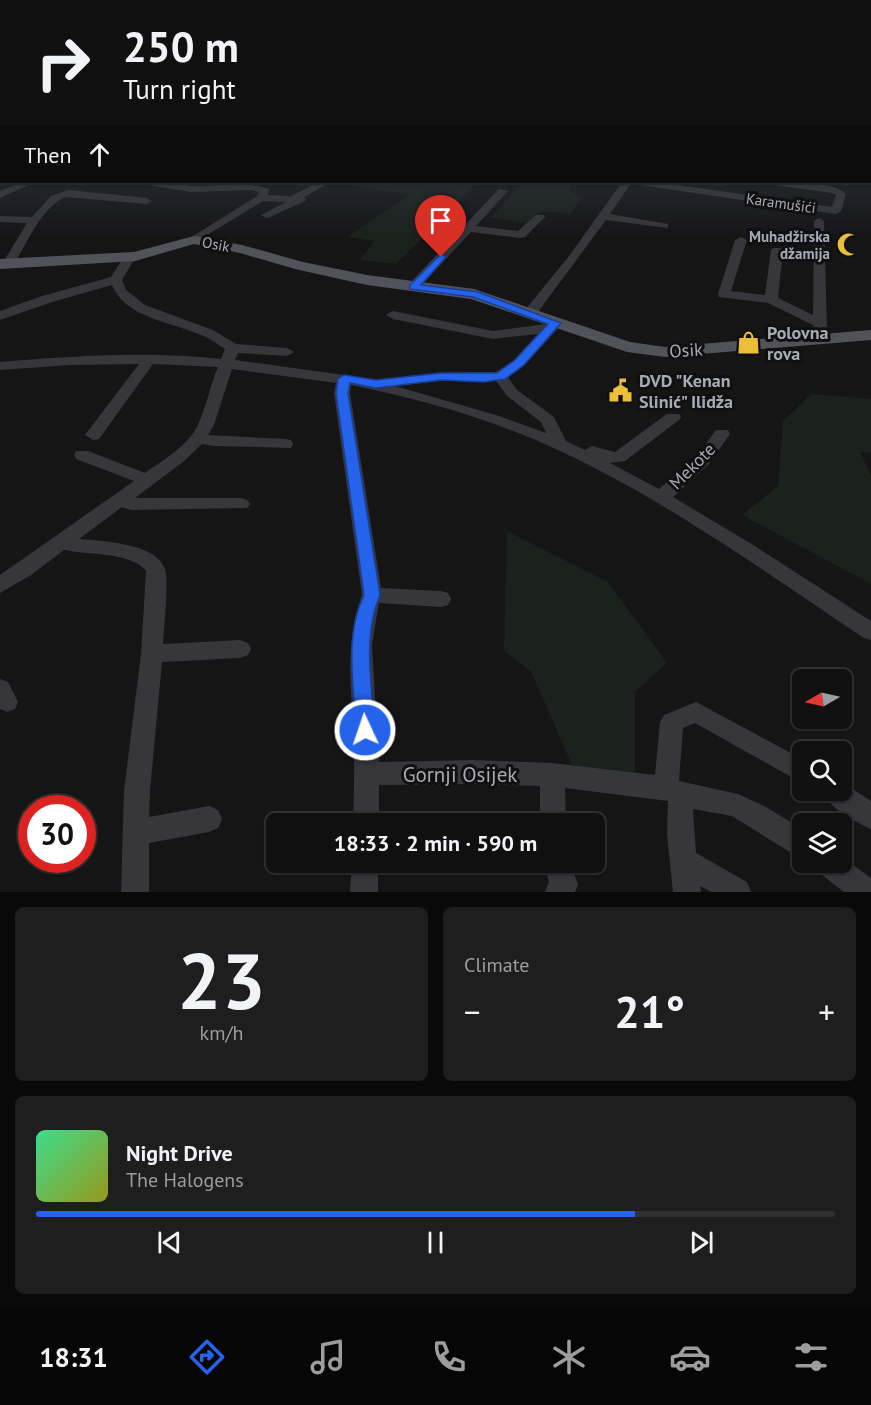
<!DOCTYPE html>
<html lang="en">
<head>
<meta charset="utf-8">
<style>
	:root { --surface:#101010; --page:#1e1e1e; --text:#f1f3f6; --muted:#9c9d9f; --line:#303030; --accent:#2563eb }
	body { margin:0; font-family:"PT Sans",sans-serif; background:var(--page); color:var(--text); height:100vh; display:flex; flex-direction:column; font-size:22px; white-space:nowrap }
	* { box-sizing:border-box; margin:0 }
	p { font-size:20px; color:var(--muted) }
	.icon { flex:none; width:33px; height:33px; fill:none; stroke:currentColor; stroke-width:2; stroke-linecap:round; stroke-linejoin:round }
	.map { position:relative; height:892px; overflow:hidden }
	.details { display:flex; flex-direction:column; gap:15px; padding:15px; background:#090909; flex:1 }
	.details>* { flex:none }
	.hud { position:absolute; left:0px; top:0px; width:872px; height:183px; box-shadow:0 2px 4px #0004,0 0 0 2px var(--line); background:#101010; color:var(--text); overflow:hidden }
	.needle { width:39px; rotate:261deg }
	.tools { position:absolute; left:792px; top:669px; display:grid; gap:12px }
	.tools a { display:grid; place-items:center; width:60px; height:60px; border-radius:9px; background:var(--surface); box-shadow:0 2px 4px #0004,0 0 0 2px var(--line); font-size:30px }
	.speed { position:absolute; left:18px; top:795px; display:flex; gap:12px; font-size:30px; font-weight:700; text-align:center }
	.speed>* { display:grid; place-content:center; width:78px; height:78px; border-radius:50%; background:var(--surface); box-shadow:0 2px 4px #0004,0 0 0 2px var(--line); line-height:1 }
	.speed .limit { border:9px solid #d22; background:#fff; color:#111 }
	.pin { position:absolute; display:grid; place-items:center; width:51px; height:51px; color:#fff; margin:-62px -26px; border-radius:50% 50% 50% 0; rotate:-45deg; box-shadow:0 0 6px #0007 }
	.pin .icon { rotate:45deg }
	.me { position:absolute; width:66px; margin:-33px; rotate:357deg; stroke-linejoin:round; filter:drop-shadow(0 0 4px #0008) }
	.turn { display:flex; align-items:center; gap:21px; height:126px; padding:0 24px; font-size:27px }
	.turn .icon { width:78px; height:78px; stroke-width:2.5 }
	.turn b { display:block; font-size:42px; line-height:51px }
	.then { display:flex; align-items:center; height:57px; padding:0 24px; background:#0003; gap:12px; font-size:22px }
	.big { font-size:45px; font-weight:700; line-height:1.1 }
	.details .widget { flex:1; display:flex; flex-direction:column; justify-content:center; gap:9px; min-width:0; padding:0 21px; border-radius:9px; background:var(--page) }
	.details .dial { align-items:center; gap:0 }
	.dial b { font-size:78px; line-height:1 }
	.song { display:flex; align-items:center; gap:18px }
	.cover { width:72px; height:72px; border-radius:9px; background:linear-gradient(135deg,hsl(150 70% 55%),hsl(60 70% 35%)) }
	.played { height:6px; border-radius:3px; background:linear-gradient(90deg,var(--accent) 75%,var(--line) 75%) }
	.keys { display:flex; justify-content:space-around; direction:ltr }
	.heat { display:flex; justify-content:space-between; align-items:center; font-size:33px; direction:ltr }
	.details .tiles { flex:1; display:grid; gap:15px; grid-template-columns:1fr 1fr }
	.widget:last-child { grid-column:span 2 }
	.trip { position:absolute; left:266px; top:813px; width:339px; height:60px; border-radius:9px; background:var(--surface); box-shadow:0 2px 4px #0004,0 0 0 2px var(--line); font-weight:700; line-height:60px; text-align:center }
	.menu { display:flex; height:96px; justify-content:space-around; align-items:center; background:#060606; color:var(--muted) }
	.menu .icon { width:42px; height:42px }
	.menu .active { color:var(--accent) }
	.menu b { font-size:27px; color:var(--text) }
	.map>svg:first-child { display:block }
	.green { fill:#1b211c }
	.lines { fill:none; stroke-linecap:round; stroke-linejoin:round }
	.river { fill:#2b323a; fill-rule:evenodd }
	.minor { fill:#36363b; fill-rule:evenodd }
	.major { fill:#52535a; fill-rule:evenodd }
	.route { fill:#2563eb; stroke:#184099; stroke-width:1.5 }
	.labels { text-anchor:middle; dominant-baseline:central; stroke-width:6; stroke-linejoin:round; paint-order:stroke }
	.far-street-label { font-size:15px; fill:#a7aab6; stroke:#101011 }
	.far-poi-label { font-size:15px; font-weight:bold; fill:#a7aab6; stroke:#101011; text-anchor:end }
	.poi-label { font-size:18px; font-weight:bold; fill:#a7aab6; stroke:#101011; text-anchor:start }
	.street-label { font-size:18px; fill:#a7aab6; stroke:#101011 }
	.near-street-label { font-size:21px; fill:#a7aab6; stroke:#101011 }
</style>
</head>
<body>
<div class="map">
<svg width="871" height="892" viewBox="0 0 871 892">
	<rect width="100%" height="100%" fill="#151516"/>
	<!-- green -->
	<path class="green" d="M269,182h209l-82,82 -36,-4 14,-19 -27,-4 62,-42 -77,-13 -14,4h-19z
		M523,182h51l-5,9 14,6 -13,17 -29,-3 -11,13 -39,-7z
		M811,394l60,5v54l-11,-1 11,23v109l-129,-69 36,-29 5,-65z
		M507,531l101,51 59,81 -32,29v85l-63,-12 -41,-94 -27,-20z"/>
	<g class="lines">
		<!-- river -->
		<path class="river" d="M870,127h1v6h-1z"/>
		<!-- minor -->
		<path class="minor" d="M870,135h1v6h-1z
			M23,182h12l-35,16v-7z
			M144,182c16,-2 32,3 48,4 26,1 51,-6 77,3l-1,6 23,1 28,-14h12l-27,15 2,2 -1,2 -35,16 -4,1 -5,-3 25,-13 -23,-1 -69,42 -4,-1v-4l67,-42 2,-4 -7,-2 -61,2 -42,-7z
			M622,182h10l-22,32 58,10v4l-62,-8 -71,96h-10l-2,-3 2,-3 44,-54z
			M635,182h22l175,25 4,-12 -4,-2 -58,-8 -5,-3c18,-2 64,-1 77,12l-5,17 -5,3 -196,-29z
			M499,189l9,2 -32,35 42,5 18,-16h8l1,2 -20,20 -4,1 -50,-6 -54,58h-8l-2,-3 2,-3z
			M69,190l78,8 5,3 -5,3 -82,-7c-26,13 -37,46 -53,70h-8l-2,-3 25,-41 -27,-1v-6l32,1 19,-21z
			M819,218l5,3 3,109 -2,3h-10l-2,-8 -45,-22 -49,-6 -1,-3 17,-54 6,-3 6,3 -16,51 34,4 6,-45 2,-2h8l2,2 -5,48 35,17 1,-94z
			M135,252l6,4 -9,7 -10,17 4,10 19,15 68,25 23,14 51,4 7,4 -7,4 -49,-3 -3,7 109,15 32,7 7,-3 58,-6 55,-1 18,-12 24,-26 -45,5 -100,-20 -7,-4 7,-4 100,20 53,-7 4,-4h10l2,3 -2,3 -36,40 -16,11 9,13 37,27 12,24 19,9 7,-4 23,6 52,-38h12l2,3 -2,3 -54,41 -15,2 49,26 37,-32 20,-27h12l2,4 -22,31 -35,32 77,46 121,78v19l-7,-2c-99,-66 -198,-138 -306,-188 -64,-30 -137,-51 -207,-65l-1,8 31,195 60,3 7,2 3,6 -3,6 -7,2 -62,-4 -7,42 7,117 94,-2 79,3 103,12 5,-53 4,-7 32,-13 106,57v24l-107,-60 -12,5 -4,53 59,13 28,13 36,22v29l-9,-4 -61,-38 -39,-7 3,44 51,29 4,10h-40l-11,-6 1,6h-28l-6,-58 1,-33 -103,-13 1,36h-26v-38l-67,-2 -94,1v39h-26c1,-31 2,-62 0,-93 -2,-46 -8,-91 9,-136l-28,-202 2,-10 -104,-14 -18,56 -6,10 77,4 6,1 2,4 -2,4 -78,-2 -11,-2 -19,18 -48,36h106l6,2 3,4 -3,4 -116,2 -9,-3 -43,32c22,2 78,4 86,30 4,11 -1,61 -2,75l77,-4 8,3 3,6 -3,6 -8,3 -78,4 -12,129 -1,26 60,-11 9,4 4,9 -4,9 -9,4 -60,11v49h-28l3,-101 17,-137 5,-83c-14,-19 -59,-16 -82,-21l-33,25 -31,18v-18l134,-94 -58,-22 -2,-4 2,-4h12l57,22c18,-13 43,-27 53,-48 8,-18 12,-39 20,-58l-65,-3 -54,75 -6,1 -8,-5 54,-71 -69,1 -70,5v-8c73,-6 148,-11 221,-3l4,-10c-8,-5 -15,-11 -24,-14 -29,-13 -76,-17 -89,-50l-60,17 -52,18v-9l42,-15 69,-19 12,-19zM441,381h55l11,15 34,26 5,11 -50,-18 -101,-29z
			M0,679l8,3 10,20 -3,7 -8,3 -7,-3z
			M842,782l29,19v28c-16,-7 -43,-22 -50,-39h21z
			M842,857l29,21v14h-27l-27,-21 -4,-9h29z
			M352,862h26v30h-28z
			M543,862h27l8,23 -3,7h-30l4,-10z"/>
		<!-- major -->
		<path class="major" d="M194,236l48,9 61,17 64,13 107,14 156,53 35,5 206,-17v10l-206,17 -38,-5 -156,-53 -104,-14 -72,-16 -55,-16 -46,-9 -59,17 -135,8v-10l134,-7z"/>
	</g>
	<!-- sky -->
	<linearGradient id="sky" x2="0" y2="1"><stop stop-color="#0c0c0c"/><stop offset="0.47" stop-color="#353b47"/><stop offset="1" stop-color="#353b47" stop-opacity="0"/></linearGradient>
	<rect width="871" height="238" fill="url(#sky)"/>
	<!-- route -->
	<path class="route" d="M441,254l5,3 -25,28 57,7 83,31 -37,42 -19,14 -21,3 -43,-2 -65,8 -26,-5 -2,10 32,202c-18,42 -8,91 -5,135l-3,6 -7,3 -6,-3 -3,-6c-2,-45 -12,-94 8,-135l-28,-202 2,-14 6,-4 32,5 65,-7h56l18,-13 33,-36 -75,-27 -63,-8v-4z"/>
	<!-- icons -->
	<defs>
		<symbol id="mosque-bare" viewBox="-9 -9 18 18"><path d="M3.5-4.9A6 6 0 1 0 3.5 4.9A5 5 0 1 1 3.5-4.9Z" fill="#ebbf37" stroke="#101011" stroke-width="2.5" paint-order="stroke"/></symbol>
		<symbol id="shop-bare" viewBox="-9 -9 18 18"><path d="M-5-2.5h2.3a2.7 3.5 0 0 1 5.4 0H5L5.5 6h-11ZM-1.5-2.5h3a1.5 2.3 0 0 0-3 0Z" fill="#ebbf37" stroke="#101011" stroke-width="2.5" paint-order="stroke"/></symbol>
		<symbol id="civic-bare" viewBox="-9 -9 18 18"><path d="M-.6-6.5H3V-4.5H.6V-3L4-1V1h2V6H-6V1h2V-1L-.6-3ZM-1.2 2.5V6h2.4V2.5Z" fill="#ebbf37" stroke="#101011" stroke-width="2.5" paint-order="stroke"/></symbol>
	</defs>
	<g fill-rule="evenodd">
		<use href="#mosque-bare" x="832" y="228" width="33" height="33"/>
		<use href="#shop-bare" x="732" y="326" width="33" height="33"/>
		<use href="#civic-bare" x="604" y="374" width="33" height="33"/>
	</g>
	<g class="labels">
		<!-- far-street labels -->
		<g class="far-street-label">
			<text transform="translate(781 203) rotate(8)">Karamušići</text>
			<text transform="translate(216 244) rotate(11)">Osik</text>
		</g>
		<!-- far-poi labels -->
		<g class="far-poi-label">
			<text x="830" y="236">Muhadžirska<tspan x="830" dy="17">džamija</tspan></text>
		</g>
		<!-- poi labels -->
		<g class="poi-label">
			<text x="767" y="332">Polovna<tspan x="767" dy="21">rova</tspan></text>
			<text x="639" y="380">DVD "Kenan<tspan x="639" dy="21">Slinić" Ilidža</tspan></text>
		</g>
		<!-- street labels -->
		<g class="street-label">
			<text transform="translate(686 350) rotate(-4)">Osik</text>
			<text transform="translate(692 466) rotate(-45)">Mekote</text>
		</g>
		<!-- near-street labels -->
		<g class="near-street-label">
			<text x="460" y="774">Gornji Osijek</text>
		</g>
	</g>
</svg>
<div class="tools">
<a><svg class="needle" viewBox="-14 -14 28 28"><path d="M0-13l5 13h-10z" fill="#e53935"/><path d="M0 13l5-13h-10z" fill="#9c9d9f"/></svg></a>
<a><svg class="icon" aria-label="search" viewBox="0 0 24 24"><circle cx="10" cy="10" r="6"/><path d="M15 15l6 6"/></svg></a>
<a><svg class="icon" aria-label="layers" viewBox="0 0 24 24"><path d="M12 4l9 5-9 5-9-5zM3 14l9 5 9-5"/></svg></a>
</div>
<div class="speed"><div class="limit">30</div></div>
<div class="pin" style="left:441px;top:257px;background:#d93025"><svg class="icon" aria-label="arrive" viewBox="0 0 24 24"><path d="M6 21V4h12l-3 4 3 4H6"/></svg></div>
<svg class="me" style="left:365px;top:730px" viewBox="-20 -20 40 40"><circle r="17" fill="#2563eb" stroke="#fff" stroke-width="3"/><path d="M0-11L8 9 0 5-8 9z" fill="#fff"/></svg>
<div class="trip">18:33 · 2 min · 590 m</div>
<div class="hud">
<div class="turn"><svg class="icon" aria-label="right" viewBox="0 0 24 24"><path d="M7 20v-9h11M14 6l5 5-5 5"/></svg><div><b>250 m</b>Turn right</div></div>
<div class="then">Then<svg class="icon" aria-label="ahead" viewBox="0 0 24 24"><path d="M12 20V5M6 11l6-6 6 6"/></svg></div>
</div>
</div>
<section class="details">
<div class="tiles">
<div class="widget dial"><b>23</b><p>km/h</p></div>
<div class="widget"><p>Climate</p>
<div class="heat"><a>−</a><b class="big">21°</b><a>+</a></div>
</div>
<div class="widget">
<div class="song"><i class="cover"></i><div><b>Night Drive</b><p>The Halogens</p></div></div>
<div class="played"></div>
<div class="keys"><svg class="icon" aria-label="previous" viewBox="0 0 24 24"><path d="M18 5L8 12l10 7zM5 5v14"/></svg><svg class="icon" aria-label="pause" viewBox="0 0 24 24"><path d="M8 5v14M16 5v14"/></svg><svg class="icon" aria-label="next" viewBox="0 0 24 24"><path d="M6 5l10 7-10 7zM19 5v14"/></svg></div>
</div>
</div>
</section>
<nav class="menu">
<b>18:31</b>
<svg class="icon active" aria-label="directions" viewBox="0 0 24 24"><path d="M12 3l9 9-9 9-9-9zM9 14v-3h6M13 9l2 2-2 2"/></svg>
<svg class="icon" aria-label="music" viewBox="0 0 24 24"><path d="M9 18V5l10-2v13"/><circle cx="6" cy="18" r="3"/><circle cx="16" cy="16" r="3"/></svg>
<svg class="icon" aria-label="phone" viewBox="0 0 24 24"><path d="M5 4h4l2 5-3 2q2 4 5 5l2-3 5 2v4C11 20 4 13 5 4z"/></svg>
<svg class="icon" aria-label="climate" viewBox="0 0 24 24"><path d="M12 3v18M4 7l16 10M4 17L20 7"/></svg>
<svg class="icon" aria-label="car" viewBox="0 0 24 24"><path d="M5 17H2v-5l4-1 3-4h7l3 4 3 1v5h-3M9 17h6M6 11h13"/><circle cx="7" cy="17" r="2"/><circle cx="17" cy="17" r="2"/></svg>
<svg class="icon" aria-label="filters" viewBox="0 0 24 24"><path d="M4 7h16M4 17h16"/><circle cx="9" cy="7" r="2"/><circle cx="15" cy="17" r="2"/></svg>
</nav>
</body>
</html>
